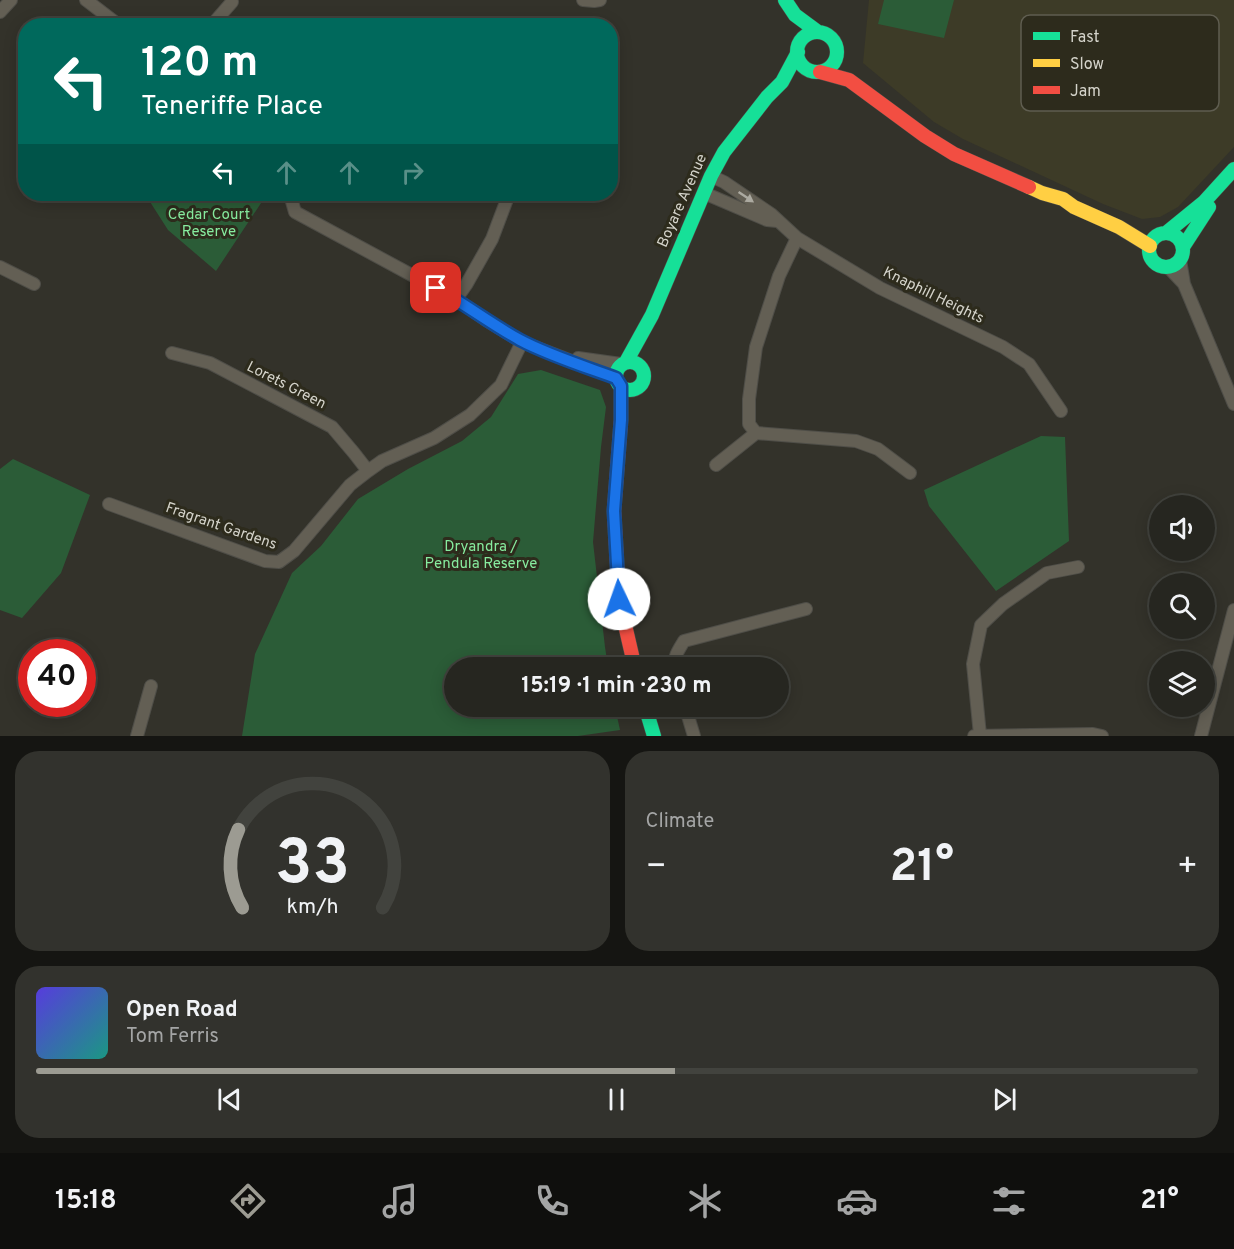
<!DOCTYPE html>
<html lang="en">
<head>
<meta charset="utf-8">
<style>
	:root { --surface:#262620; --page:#32322d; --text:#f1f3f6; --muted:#a4a5a5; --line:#42433e; --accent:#9c9b92 }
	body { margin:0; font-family:Overpass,sans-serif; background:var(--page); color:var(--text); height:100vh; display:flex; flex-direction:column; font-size:22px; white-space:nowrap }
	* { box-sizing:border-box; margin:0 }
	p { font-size:20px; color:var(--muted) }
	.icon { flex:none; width:33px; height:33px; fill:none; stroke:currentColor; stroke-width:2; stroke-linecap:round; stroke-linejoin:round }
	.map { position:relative; height:736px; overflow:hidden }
	.drawer { display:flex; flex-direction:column; gap:15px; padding:15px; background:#151512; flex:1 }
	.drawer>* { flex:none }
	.guide { position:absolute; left:18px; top:18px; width:600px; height:183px; border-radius:24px; box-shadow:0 3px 15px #0003,0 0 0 2px var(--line); background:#00695c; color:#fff; overflow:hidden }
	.tools { position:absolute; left:1149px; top:495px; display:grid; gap:12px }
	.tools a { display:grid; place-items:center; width:66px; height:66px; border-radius:50%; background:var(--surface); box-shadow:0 3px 15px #0003,0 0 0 2px var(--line); font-size:30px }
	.speed { position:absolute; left:18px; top:639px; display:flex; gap:12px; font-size:30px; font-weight:700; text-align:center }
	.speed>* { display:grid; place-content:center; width:78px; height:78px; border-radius:50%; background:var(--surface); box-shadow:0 3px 15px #0003,0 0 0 2px var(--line); line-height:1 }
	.speed .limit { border:9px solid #d22; background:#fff; color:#111 }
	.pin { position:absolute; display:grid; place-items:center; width:51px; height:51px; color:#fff; margin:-26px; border-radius:12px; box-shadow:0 3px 9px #0006 }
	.me { position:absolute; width:66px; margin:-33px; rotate:357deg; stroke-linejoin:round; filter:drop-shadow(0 0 4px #0008) }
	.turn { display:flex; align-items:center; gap:21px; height:126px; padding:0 24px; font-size:27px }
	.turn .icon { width:78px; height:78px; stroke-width:2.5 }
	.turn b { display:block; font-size:42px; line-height:51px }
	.lanes { display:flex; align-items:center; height:57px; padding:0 24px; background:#0003; justify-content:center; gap:30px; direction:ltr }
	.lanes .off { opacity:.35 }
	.big { font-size:45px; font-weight:700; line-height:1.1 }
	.drawer .card { flex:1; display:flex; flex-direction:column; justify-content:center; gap:9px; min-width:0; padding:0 21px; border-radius:24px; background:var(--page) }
	.drawer .dial { align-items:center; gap:0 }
	.dial svg { height:156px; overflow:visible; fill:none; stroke:var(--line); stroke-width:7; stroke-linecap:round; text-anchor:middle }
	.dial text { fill:var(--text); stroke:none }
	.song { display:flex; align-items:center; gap:18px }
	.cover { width:72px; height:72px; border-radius:9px; background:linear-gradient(135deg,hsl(250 70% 55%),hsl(170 70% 35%)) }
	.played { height:6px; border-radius:3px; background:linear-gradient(90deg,var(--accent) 55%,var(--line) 55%) }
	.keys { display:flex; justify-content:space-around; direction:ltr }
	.heat { display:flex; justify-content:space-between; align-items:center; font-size:33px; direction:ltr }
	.drawer .tiles { flex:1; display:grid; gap:15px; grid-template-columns:1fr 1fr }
	.card:last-child { grid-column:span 2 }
	.trip { position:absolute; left:444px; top:657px; width:345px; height:60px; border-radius:30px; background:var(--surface); box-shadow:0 3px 15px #0003,0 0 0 2px var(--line); font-weight:700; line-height:60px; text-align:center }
	.menu { display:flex; height:96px; justify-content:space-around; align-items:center; background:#0f0f0d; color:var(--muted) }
	.menu .icon { width:42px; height:42px }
	.menu .current { color:var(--accent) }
	.menu b { font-size:27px; color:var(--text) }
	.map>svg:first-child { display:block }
	.built { fill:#3d3b27 }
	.green { fill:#2b5c37 }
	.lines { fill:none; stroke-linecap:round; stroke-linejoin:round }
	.street-casing { stroke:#4f4e48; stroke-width:14 }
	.fast-casing { stroke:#4f4e48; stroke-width:15 }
	.slow-casing { stroke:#4f4e48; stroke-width:15 }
	.jam-casing { stroke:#4f4e48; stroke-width:15 }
	.street { stroke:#635f54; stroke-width:12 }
	.fast { stroke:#16e098; stroke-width:14 }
	.slow { stroke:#ffcf43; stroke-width:14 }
	.jam { stroke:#f24e42; stroke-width:14 }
	.oneway { fill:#acaaa1 }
	.route-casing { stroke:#114b97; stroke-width:15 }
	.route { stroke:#1a73e8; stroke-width:10 }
	.labels { text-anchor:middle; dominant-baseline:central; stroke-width:6; stroke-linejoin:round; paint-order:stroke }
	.street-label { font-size:15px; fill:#d4d3ca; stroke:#2d2b1c }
	.park-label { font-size:15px; fill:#87ec9f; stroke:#2d2b1c }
	.key { fill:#2d2b1c; stroke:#5f5d50; stroke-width:1.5 }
	.key-label { font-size:16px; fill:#d4d3ca }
</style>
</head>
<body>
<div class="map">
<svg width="1234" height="736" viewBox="0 0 1234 736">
	<rect width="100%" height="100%" fill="#33322a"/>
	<!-- built -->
	<path class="built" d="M869,0h365v147l-56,60 -18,10 -18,2 -39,-15 -140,-65 -29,-17 -71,-59z"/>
	<!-- green -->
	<path class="green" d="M884,0h70l-10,38 -66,-14z
		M145,194h122l-51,77 -48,-41z
		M541,370l59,20 6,17 -5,40 -8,95 12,105 3,20 -154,1v38l161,1 5,23 -42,6h-336l13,-82 37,-81 29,-27 37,-47 50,-30 54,-28 29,-24 27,-43z
		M1041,436l24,1 4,104 -73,50 -67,-85 -5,-16z
		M13,459l77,36 -29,78 -39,45 -22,-8v-141z"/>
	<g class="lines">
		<defs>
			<path id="street" d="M86,0l34,26
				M583,0l11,1 6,-1
				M0,12l11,-12
				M211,26l21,-24
				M711,176l13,6 47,32 26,24 83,50 123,59 26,17 32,47
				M704,193l63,27 10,1
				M292,194l-1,4 4,14 161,87 30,21 36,22 94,36
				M797,238l-18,38 -23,71 -7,52v25l7,9 100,8 22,8 32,24
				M1180,260l4,24 50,120
				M0,267l34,17
				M1168,267l16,17
				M456,299l10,-14 26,-46 17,-45
				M172,353l38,10 122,64 22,26 14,18
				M578,358l43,6
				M716,465l40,-32
				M109,504l156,57 14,1 15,-11 56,-66 18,-14 14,-10 52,-23 36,-23 31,-30 21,-43
				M674,668c-1,-10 5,-19 10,-27l122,-32
				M685,706l9,30
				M980,735l-7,-71 8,-39 22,-21 44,-31 31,-6
				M137,736l14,-50
				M974,736l119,-2 9,2
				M1201,736l33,-126"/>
			<path id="fast" d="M785,0l10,15 23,17
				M797 52a20 20 0 1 1 40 0a20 20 0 1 1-40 0Z
				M1149 250a17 17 0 1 1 34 0a17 17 0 1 1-34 0Z
				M1166,233l38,-31 30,-33
				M1183,247l26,-40
				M616 376a14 14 0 1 1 28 0a14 14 0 1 1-28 0Z
				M626,362l26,-47 59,-139 13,-24 43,-55 15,-15 16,-30
				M645,706l9,30"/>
			<path id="slow" d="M1029,187l13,6 21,6 11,8 45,20 31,19"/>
			<path id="jam" d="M820,72l29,8 76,56 29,18 75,33
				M621,386v34l-7,91 5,88 16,69"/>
		</defs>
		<!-- street casing -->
		<use href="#street" class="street-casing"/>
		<!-- fast casing -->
		<use href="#fast" class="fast-casing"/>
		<!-- slow casing -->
		<use href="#slow" class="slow-casing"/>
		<!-- jam casing -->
		<use href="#jam" class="jam-casing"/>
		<!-- street -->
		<use href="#street" class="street"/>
		<!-- fast -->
		<use href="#fast" class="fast"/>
		<!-- slow -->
		<use href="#slow" class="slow"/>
		<!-- jam -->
		<use href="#jam" class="jam"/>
	</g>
	<!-- one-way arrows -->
	<defs><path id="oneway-solid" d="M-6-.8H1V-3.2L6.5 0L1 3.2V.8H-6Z" transform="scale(1.5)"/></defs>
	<use class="oneway" href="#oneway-solid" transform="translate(746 197) rotate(34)"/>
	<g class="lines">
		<defs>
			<path id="route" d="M436,288c29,16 55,36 84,52 28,15 66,27 96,38l5,8v34l-7,91 5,88"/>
		</defs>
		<!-- route casing -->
		<use href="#route" class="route-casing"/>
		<!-- route -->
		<use href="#route" class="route"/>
	</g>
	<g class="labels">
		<!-- street labels -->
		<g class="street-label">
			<text transform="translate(683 201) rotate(-66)">Boyare Avenue</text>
			<text transform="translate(933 296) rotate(26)">Knaphill Heights</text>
			<text transform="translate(286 386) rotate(27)">Lorets Green</text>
			<text transform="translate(221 527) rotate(19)">Fragrant Gardens</text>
		</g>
		<!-- park labels -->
		<g class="park-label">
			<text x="209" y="215">Cedar Court<tspan x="209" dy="17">Reserve</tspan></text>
			<text x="481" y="547">Dryandra /<tspan x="481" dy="17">Pendula Reserve</tspan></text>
		</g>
	</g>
	<!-- legend -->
	<rect x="1021" y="15" width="198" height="96" rx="9" class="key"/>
	<rect x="1033" y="32" width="27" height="8" fill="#16e098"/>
	<rect x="1033" y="59" width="27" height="8" fill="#ffcf43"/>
	<rect x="1033" y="86" width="27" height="8" fill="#f24e42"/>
	<g class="key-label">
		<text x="1070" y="42">Fast</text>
		<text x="1070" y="69">Slow</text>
		<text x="1070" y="96">Jam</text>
	</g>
</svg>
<div class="tools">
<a><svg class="icon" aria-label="sound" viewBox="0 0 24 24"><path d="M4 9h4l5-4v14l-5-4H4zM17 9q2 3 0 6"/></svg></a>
<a><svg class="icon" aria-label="search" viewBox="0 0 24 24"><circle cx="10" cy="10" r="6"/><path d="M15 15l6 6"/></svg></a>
<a><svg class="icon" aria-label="layers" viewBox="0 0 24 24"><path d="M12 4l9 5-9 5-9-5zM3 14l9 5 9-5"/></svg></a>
</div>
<div class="speed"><div class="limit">40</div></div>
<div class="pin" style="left:436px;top:288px;background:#d93025"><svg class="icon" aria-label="arrive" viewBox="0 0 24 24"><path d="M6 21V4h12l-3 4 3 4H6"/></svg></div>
<svg class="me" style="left:619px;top:599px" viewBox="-20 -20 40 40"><circle r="19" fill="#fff"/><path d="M0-13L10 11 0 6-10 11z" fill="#1a73e8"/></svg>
<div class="trip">15:19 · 1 min · 230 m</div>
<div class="guide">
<div class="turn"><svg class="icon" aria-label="left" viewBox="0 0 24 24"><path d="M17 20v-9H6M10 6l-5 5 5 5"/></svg><div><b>120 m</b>Teneriffe Place</div></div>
<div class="lanes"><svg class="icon" aria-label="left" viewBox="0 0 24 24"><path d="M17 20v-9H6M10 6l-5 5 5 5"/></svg><svg class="icon off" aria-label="ahead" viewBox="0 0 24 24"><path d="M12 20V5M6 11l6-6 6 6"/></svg><svg class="icon off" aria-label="ahead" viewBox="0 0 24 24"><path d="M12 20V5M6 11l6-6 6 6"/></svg><svg class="icon off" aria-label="right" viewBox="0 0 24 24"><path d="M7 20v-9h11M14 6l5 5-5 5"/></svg></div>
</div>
</div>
<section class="drawer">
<div class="tiles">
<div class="card dial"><svg viewBox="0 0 100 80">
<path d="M14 69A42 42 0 1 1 86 69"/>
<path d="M14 69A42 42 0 0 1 12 29" stroke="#9c9b92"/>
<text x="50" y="56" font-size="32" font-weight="700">33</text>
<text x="50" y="72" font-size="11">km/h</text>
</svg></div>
<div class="card"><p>Climate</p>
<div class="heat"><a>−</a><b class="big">21°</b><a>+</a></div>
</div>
<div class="card">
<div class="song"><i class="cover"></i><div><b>Open Road</b><p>Tom Ferris</p></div></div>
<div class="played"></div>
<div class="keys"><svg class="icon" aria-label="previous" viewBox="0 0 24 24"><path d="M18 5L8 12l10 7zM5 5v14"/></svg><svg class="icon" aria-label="pause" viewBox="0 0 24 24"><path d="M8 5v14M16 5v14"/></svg><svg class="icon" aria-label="next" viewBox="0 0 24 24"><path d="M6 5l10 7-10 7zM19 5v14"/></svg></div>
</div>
</div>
</section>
<nav class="menu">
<b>15:18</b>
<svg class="icon current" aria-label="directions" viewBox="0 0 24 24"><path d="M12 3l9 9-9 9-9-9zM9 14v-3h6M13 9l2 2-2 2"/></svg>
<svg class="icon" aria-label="music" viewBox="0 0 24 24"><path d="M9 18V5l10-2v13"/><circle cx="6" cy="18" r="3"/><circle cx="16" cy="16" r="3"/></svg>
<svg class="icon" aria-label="phone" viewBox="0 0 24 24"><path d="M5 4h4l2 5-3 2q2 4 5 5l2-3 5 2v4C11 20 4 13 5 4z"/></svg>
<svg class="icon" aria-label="climate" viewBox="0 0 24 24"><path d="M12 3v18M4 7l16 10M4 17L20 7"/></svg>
<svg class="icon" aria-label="car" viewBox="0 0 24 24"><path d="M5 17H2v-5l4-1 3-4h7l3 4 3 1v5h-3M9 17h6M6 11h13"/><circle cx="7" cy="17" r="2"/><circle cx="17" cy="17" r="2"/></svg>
<svg class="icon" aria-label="filters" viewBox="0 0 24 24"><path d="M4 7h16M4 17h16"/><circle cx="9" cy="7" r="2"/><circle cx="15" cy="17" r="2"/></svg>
<b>21°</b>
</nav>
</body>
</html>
